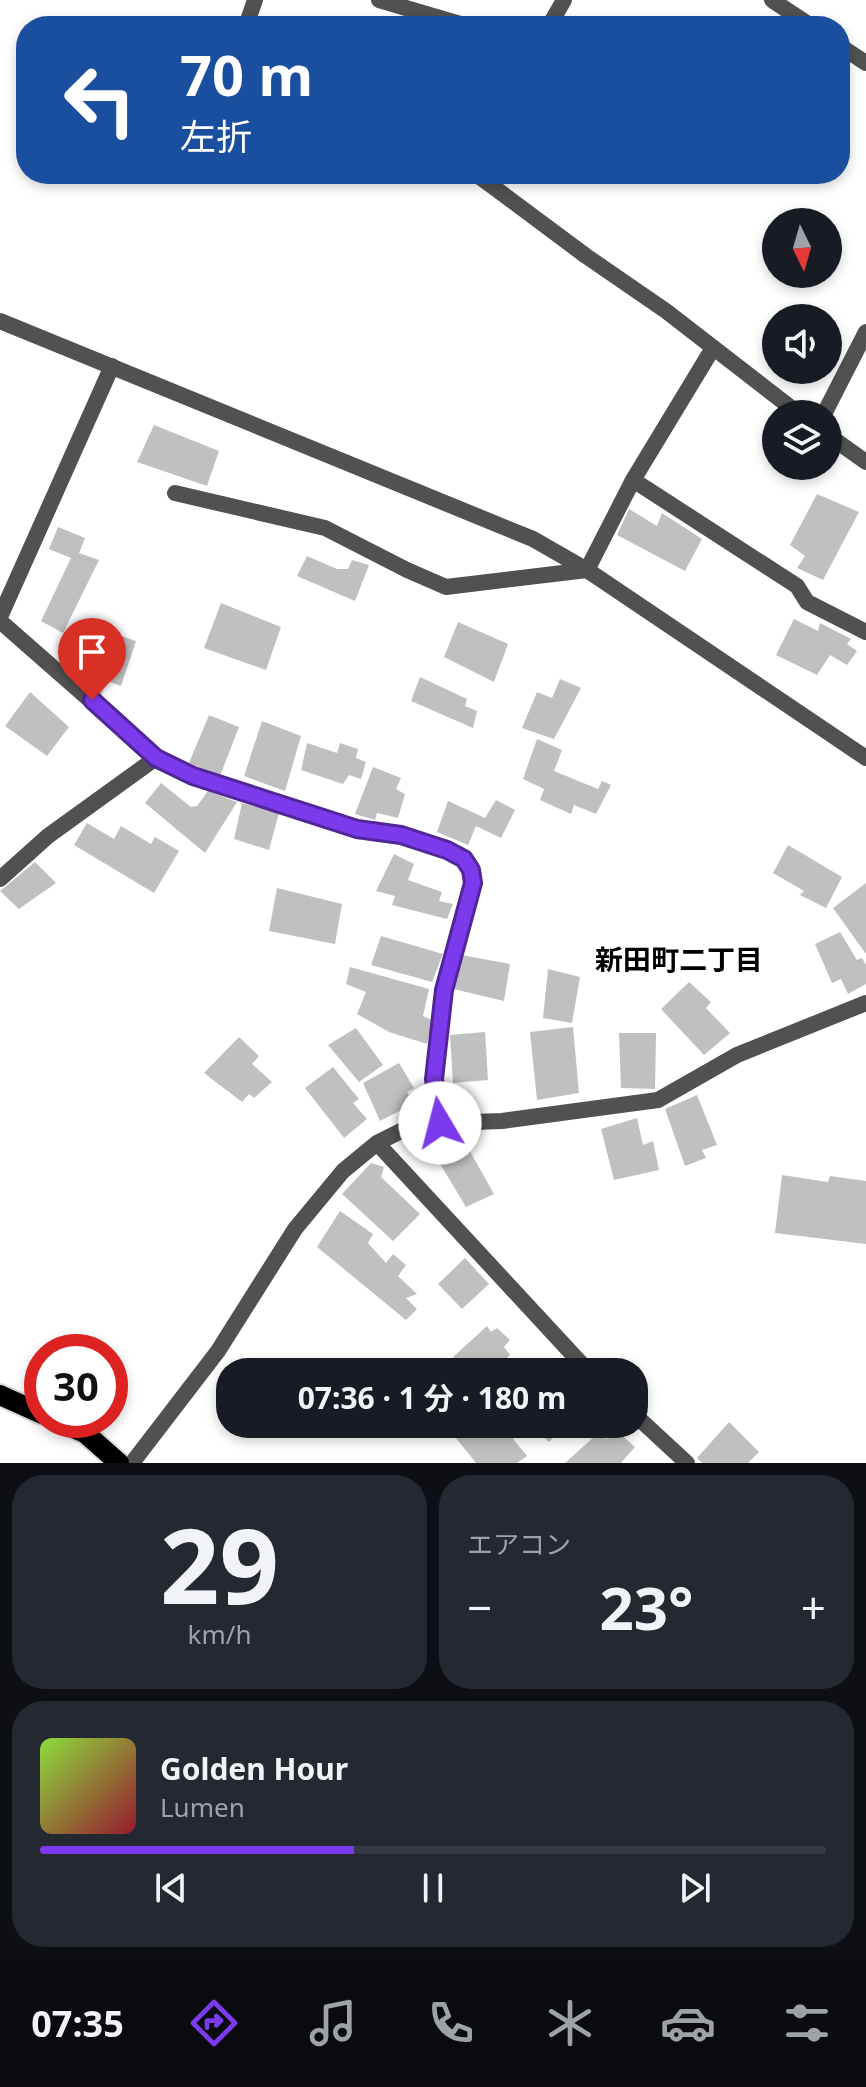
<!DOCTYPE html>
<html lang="ja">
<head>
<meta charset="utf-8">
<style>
	:root { --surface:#171b24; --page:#242831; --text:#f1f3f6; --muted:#9ea1a6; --line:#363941; --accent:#7c3aed }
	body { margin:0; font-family:"Noto Sans","Noto Sans JP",sans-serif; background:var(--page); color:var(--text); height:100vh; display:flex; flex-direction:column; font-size:30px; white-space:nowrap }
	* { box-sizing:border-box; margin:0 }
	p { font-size:26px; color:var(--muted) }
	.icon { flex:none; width:44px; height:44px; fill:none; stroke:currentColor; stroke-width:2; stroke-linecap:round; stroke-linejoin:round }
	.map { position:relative; height:1463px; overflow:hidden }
	.details { display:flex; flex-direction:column; gap:12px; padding:12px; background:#0d0f14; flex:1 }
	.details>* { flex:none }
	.hud { position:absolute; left:16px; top:16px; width:834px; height:168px; border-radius:32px; box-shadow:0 4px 12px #0003; background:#1a4fa0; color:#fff; overflow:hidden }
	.needle { width:52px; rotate:175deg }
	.buttons { position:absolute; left:762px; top:208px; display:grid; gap:16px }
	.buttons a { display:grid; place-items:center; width:80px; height:80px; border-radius:50%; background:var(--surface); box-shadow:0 4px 12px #0003; font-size:40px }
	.speed { position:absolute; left:24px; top:1334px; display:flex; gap:16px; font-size:40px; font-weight:700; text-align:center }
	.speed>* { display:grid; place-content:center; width:104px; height:104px; border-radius:50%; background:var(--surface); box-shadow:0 4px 12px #0003; line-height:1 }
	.speed .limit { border:12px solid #d22; background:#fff; color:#111 }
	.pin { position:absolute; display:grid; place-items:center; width:68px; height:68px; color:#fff; margin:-82px -34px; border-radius:50% 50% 50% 0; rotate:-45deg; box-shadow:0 0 8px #0007 }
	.pin .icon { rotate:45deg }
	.me { position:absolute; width:88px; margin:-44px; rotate:352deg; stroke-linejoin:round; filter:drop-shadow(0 0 6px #0008) }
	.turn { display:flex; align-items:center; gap:28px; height:168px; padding:0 32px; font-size:36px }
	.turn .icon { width:104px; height:104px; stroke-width:2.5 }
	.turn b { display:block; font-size:56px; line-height:68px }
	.big { font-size:60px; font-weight:700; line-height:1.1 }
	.details .widget { flex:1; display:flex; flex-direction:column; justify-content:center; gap:12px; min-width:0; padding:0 28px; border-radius:32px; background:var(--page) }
	.details .dial { align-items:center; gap:0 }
	.dial b { font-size:104px; line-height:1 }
	.song { display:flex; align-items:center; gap:24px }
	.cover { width:96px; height:96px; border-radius:12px; background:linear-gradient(135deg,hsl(90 70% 55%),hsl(350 70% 35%)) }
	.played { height:8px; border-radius:4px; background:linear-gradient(90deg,var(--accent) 40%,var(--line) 40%) }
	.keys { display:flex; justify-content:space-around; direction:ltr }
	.heat { display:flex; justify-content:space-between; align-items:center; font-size:44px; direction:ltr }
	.details .tiles { flex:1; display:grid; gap:12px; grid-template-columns:1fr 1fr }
	.widget:last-child { grid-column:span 2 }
	.trip { position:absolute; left:216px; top:1358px; width:432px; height:80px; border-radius:32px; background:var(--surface); box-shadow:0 4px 12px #0003; font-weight:700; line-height:80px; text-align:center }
	.tabs { display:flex; height:128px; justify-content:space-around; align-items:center; background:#090b0e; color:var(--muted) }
	.tabs .icon { width:56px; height:56px }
	.tabs .current { color:var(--accent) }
	.tabs b { font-size:36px; color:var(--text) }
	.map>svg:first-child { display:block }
	.building { fill:#c0c0c0 }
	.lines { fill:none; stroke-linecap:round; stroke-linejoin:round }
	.primary-casing { stroke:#dbdbdb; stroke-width:24 }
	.minor { stroke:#515151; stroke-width:16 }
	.tertiary { stroke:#515151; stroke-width:16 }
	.primary { stroke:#000; stroke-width:20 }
	.route-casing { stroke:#51269a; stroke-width:20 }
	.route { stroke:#7c3aed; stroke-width:14 }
	.labels { text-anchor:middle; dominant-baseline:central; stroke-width:8; stroke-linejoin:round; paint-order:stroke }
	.neighbourhood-label { font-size:28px; font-weight:bold; fill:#000; stroke:#fff }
</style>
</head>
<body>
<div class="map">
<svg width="866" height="1463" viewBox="0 0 866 1463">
	<rect width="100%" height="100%" fill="#fff"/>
	<!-- building -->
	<path class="building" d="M154,425l65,26 -12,35 -70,-24z
		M817,494l42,18 -36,68 -26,-12 8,-12 -15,-11z
		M629,509l28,17 5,-13 40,26 -17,32 -68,-36z
		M58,527l27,11 -6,15 20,7 -36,73 -22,-12 30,-63 -22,-9z
		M307,556l30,13h11l4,-9 17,5 -14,36 -58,-25z
		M221,603l60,24 -15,43 -62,-22z
		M794,619l24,12 2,-8 31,16 -4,5 10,7 -10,14 -17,-10 -13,20 -41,-20z
		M458,622l50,22 -14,38 -50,-25z
		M90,625l46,16 -15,45 -14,-5 -6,14 -23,-20 3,-7 -12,-7 9,-25 7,4z
		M420,677l47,22 -2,7 12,5 -4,17 -62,-27z
		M560,679l21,9 -27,51 -32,-11 15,-36 15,6z
		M30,692l39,35 -22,29 -42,-30z
		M209,715l30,12 -19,49 -31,-13z
		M262,721l39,15 -16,55 -41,-15z
		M537,739l25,11 -8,21 44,18 4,-8 9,4 -15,29 -22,-9 -3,9 -31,-14 4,-11 -21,-10z
		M307,743l30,10 3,-10 18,6 -2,9 10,4 -5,17 -12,-4 -6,9 -42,-14z
		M373,767l28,11 -5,11 9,5 -7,24 -21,-5 -2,7 -20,-6z
		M161,783l30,24 6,-1 11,-15 29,11 -32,51 -60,-50z
		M496,800l19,10 -14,28 -25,-12 -8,19 -31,-13 11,-31 37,17z
		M242,803l37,10 -10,37 -35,-11z
		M87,823l27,16 7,-13 30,18 4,-7 24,14 -25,42 -80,-48z
		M788,845l54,32 -16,31 -26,-13 4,-4 -31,-18z
		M394,854l20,10 -6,16 34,12 -3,9 14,3 -6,15 -55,-14 3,-9 -19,-5z
		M35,862l21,21 -37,26 -19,-18z
		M866,883v71l-33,-46z
		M277,888l65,16 -7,40 -66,-13z
		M840,932l17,28 5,-2 4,7v19l-18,10 -7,-15 -9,4 -17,-39z
		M381,936l62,18 -11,28 -61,-17z
		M456,954l54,10 -6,37 -55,-13z
		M350,967l79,22 -6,27 9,4 -5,24 -38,-12 -32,-18 9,-22 -20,-8z
		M548,969l32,8 -8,46 -29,-5z
		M689,982l22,20 -5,6 24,25 -26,22 -43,-46z
		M573,1027l6,66 -42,7 -7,-68z
		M356,1028l27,37 -24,17 -31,-37z
		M485,1032l3,48 -35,3 -3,-48z
		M619,1033h37l-1,56 -34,-1z
		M239,1037l20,19 -7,8 20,18 -18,16 -5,-4 -7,8 -38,-29z
		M399,1063l15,25 -7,4 6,12 -33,17 -17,-38z
		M333,1067l26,32 -6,4 14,16 -23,19 -39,-50z
		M697,1095l20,50 -15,5 4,8 -21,8 -20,-57z
		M637,1118l6,27 10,-4 6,29 -45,10 -13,-51z
		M455,1144l2,6 10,-4 27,48 -28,13 -30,-50z
		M371,1163l13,4 -3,10 39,37 -27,27 -51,-47z
		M782,1175l46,7 2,-6 36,5v63l-91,-11z
		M340,1211l33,23 -5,9 18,20 7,-9 13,11 -8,11 19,18 -11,4 11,11 -11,11 -89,-73z
		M465,1258l24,26 -27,25 -24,-25z
		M487,1326l4,6 6,-4 13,12 -6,7 6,8 -19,17h-24l-14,-15z
		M729,1422l30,30 -11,11h-46l-5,-5z
		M451,1424h50l2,2 15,-2 6,7 -11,8 14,17 -10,7h-41l-29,-36z
		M528,1424h39l-18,18z
		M616,1430l19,17 -14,16h-56l31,-28 11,4z"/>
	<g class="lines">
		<defs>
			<path id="primary" d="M0,1395l42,19
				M56,1420l29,13 34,30"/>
		</defs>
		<!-- primary casing -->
		<use href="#primary" class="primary-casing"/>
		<!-- minor -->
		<path class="minor" d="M379,0l88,26
			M772,0l39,26
			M246,26l9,-26
			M549,26l15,-26
			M840,46l26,17
			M476,174l110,82 80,55 133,103
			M824,414l42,-82
			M828,435l38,27
			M633,480l164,106 10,16 59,30
			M175,493l150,35 82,42 39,17 141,-17 46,-90 80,-132
			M0,617l112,-251
			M0,621l156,137 37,18 53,18 111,35 44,6 46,15 17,9 7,11 2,13 -29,107 -10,89 6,44
			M0,879l48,-43 108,-78
			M377,1143l212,229
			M634,1414l53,49
			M132,1463l86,-112 77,-122 48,-58 34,-28 38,-19 87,-3 156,-21 79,-45 129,-52"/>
		<!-- tertiary -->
		<path class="tertiary" d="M0,321l533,218 54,31 279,188"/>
		<!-- primary -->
		<use href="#primary" class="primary"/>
	</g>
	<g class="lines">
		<defs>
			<path id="route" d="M92,700l64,58 37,18 164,53 44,6 46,15 17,9 7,11 2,13 -29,107 -10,89 6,44"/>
		</defs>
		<!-- route casing -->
		<use href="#route" class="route-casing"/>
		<!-- route -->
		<use href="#route" class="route"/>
	</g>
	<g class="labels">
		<!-- neighbourhood labels -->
		<g class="neighbourhood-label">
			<text x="679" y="959">新田町二丁目</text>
		</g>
	</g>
</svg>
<div class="buttons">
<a><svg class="needle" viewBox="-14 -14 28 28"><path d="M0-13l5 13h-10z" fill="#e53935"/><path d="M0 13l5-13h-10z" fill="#9ea1a6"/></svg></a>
<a><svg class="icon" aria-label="sound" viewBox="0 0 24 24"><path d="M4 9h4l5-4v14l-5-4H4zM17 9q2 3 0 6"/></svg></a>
<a><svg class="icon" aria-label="layers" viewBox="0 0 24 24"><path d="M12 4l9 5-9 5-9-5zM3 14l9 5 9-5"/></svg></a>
</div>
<div class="speed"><div class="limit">30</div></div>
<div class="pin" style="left:92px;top:700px;background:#d93025"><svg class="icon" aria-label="arrive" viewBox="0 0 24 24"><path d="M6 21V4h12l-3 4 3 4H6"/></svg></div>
<svg class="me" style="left:440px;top:1123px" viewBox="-20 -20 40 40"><circle r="19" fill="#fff"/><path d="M0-13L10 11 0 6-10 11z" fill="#7c3aed"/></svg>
<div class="trip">07:36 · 1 分 · 180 m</div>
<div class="hud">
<div class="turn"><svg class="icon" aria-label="left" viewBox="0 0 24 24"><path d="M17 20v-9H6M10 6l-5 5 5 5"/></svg><div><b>70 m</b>左折</div></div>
</div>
</div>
<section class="details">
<div class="tiles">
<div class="widget dial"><b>29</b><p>km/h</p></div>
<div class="widget"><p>エアコン</p>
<div class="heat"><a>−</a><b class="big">23°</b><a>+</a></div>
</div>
<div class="widget">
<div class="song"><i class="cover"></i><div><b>Golden Hour</b><p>Lumen</p></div></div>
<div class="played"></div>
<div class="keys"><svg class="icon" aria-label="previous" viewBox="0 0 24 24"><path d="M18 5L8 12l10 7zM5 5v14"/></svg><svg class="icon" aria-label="pause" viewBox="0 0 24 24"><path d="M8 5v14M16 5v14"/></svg><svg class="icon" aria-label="next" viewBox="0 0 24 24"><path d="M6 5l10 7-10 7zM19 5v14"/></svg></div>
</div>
</div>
</section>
<nav class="tabs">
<b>07:35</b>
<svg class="icon current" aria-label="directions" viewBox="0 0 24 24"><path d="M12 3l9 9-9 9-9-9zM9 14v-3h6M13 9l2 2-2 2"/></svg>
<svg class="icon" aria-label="music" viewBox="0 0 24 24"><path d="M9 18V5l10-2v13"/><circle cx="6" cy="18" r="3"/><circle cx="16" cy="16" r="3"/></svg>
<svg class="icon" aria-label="phone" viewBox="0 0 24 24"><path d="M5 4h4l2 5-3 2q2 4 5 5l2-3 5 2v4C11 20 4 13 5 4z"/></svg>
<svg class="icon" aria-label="climate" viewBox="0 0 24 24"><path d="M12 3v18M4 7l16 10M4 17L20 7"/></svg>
<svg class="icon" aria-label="car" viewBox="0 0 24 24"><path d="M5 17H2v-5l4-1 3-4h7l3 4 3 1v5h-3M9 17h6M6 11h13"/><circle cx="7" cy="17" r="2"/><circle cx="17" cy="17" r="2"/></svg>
<svg class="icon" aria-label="filters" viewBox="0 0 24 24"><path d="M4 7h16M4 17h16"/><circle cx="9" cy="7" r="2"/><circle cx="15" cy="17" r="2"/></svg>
</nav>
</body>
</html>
